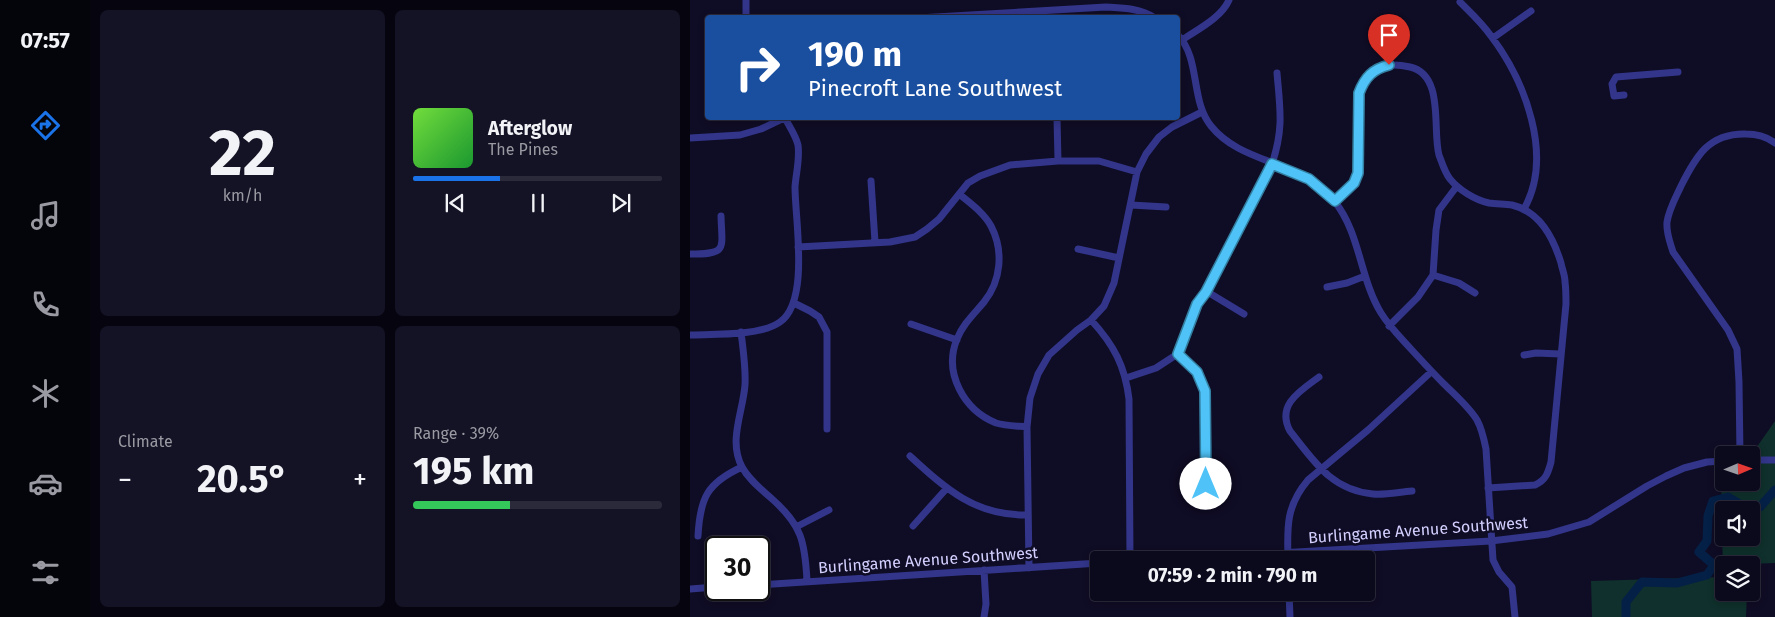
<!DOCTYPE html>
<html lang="en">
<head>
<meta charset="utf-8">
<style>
	:root { --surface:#0b091c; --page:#141225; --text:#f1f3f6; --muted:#9a9aa3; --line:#2b2a3b; --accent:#1a73e8 }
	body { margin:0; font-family:"Fira Sans",sans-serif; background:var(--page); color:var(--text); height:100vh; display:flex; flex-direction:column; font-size:19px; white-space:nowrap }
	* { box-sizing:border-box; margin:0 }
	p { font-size:16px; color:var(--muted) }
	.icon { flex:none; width:28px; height:28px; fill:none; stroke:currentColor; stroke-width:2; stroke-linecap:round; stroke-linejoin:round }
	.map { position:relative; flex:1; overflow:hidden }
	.sheet { display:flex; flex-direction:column; gap:10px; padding:10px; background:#06050f; width:600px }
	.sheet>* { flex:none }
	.top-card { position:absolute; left:15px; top:15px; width:475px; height:105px; border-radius:5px; box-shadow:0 2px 8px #0003,0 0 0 1px var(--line); background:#1a4fa0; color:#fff; overflow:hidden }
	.needle { width:32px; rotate:88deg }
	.buttons { position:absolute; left:1025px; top:446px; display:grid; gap:10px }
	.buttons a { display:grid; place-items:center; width:45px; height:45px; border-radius:5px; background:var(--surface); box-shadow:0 2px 8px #0003,0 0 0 1px var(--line); font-size:25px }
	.speed { position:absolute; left:15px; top:536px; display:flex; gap:10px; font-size:25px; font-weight:700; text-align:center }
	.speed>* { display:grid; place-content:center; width:65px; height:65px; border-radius:50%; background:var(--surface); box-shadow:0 2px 8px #0003,0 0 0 1px var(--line); line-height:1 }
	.speed .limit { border:2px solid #111; border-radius:8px; background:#fff; color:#111 }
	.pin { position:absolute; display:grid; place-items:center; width:42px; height:42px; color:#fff; margin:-51px -21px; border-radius:50% 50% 50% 0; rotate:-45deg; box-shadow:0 0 5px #0007 }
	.pin .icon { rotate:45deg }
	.me { position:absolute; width:55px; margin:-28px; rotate:0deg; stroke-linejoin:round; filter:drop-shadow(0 0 4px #0008) }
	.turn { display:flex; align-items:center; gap:18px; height:105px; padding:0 20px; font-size:22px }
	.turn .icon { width:65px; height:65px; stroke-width:2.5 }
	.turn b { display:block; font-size:35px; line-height:42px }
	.big { font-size:38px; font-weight:700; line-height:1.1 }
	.sheet .tile { flex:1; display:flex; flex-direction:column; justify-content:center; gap:8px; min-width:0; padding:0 18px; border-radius:8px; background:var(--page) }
	.sheet .dial { align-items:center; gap:0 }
	.dial b { font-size:65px; line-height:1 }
	.song { display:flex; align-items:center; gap:15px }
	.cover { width:60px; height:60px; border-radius:8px; background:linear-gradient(135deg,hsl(100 70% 55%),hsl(130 70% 35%)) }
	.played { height:5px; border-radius:2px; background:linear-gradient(90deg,var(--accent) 35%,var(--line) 35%) }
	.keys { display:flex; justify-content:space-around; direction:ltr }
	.heat { display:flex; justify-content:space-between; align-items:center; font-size:28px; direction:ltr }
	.charge { height:8px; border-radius:4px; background:linear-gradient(90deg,#34c759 39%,var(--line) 0) }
	.sheet .tiles { flex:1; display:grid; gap:10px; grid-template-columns:repeat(2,1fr) }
	.trip { position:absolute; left:400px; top:551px; width:285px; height:50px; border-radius:5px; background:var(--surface); box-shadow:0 2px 8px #0003,0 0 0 1px var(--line); font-weight:700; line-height:50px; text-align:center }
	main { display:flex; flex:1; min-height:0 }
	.tab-bar { display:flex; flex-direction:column; width:90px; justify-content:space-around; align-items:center; background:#04040b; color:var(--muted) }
	.tab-bar .icon { width:35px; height:35px }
	.tab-bar .selected { color:var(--accent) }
	.tab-bar b { font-size:22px; color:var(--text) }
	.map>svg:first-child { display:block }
	.green { fill:#0f302c; fill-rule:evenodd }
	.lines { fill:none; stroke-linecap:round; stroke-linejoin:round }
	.river { stroke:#052046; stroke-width:9 }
	.minor { stroke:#323589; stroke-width:7 }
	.route-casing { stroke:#337fa1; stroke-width:12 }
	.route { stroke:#4fc3f7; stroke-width:9 }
	.labels { text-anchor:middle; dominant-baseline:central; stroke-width:5; stroke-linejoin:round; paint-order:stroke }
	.street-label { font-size:16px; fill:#d3d0ff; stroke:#0f0c25 }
</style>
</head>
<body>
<main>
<nav class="tab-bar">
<b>07:57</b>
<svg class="icon selected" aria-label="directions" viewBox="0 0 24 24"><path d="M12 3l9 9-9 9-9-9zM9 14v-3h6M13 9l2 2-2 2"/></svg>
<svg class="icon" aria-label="music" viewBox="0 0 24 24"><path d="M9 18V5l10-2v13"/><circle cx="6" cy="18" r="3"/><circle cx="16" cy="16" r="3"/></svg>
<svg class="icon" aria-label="phone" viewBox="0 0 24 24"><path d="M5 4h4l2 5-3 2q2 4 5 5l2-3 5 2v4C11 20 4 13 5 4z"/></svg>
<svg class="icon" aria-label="climate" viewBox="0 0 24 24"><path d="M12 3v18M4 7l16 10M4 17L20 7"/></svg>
<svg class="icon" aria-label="car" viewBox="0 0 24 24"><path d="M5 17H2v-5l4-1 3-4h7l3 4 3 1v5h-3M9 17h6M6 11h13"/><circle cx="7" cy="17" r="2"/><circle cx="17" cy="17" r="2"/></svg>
<svg class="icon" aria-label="filters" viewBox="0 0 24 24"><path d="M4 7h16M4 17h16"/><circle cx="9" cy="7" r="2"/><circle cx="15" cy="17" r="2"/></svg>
</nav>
<section class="sheet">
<div class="tiles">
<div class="tile dial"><b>22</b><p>km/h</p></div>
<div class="tile">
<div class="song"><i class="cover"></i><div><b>Afterglow</b><p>The Pines</p></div></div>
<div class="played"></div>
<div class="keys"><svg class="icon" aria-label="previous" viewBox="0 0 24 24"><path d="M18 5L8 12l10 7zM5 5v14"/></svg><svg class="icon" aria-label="pause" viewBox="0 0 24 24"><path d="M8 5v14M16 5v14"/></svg><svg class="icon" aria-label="next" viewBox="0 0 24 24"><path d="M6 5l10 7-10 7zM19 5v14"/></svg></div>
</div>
<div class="tile"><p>Climate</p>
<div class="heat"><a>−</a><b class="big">20.5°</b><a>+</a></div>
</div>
<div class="tile"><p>Range · 39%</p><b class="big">195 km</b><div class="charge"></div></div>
</div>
</section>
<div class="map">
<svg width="1085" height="617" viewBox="0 0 1085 617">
	<rect width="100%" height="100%" fill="#0f0c25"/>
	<!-- green -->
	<path class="green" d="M1085,421v142l-51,2v27l23,1 -1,24h-154l-1,-36 132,-4 -2,-107h3v12h27v-13h3v-18zM1034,510h27v28h-27z"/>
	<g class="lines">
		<!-- river -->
		<path class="river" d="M1061,511l9,-4 15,-17
			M936,617v-15l16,-20 35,1 30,-8 7,-10 -15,-13 8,-11 1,-25 5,-15 15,-4 22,13"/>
		<!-- minor -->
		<path class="minor" d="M56,0v18
			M770,2c11,11 22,21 31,34 34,45 63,120 33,173
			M228,18l188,-11c17,1 33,1 49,11
			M488,35c23,25 12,65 33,91 28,35 78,34 110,63 5,4 11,8 14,13 25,31 25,77 46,111 8,13 19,24 29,35 11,12 22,24 34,36 11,11 25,23 33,36 5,9 7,19 9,29l7,111 6,12 13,15 3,30
			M803,38l38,-27
			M492,40c16,-11 39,-22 47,-40
			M934,95l-10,1 -2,-12 4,-7 62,-5
			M367,118l1,43
			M0,138l50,-3 21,-6 23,-11
			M181,181l4,61
			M269,194c11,9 25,19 32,32 13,25 10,55 -7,76 -10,12 -21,22 -27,37 -14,34 7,71 39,84 10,3 21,3 31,4
			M645,201l19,-18 4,-10 1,-80c4,-12 11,-24 25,-27 9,-2 17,-1 26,1 35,8 22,63 29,88 3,8 6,18 11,24 9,11 25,21 39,24 7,1 15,1 23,2 28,7 41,32 49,58 1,6 4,12 4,19 1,7 1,15 1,22l-15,158c-3,11 -5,18 -16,23l-47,3
			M441,205l35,2
			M108,247l92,-5 25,-5 12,-8 12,-10 29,-36 12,-7 30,-11 48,-4h41l38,11
			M388,249l41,9
			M0,254c38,0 32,-4 31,-38
			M743,275l26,8 16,10
			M637,287l20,-4 18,-7
			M516,291l38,23
			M104,303l16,8 9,6 8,15v97
			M401,320c23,25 34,46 38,79l1,161
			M221,324l46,16
			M699,326l29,-29 15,-22 3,-45 3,-20 18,-24
			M51,332c2,17 5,36 4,53 -2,27 -17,56 -3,82 7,13 19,22 29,31 31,27 34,44 36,83
			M0,335c24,-1 71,1 90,-13 30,-21 15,-102 15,-135 1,-14 5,-28 3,-42 -2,-9 -9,-19 -13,-27
			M489,353l18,19 8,19 1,109
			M834,355l12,-2 24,1
			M629,377c-19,14 -43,28 -29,54 24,30 41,59 83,63 13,1 26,-2 39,-3
			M436,378l30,-10 23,-15 18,-50 9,-12 66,-127c12,-36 8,-55 5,-91
			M1050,455l-1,-73 -2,-33 -9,-19 -55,-78c-3,-10 -7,-19 -6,-30 2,-13 9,-25 14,-36 15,-30 28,-53 65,-52 10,0 21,3 29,9
			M220,456c36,33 65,60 118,59
			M1061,460h24
			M108,526l31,-16
			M223,526l34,-38
			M8,536c2,-38 9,-53 44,-69
			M467,560l334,-19 57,-7 41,-12 58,-36 19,-10 18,-8 23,-6 17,-1
			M598,560c-1,-33 -2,-54 20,-80l60,-50 63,-58
			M339,568l-2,-141 3,-29 8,-24 11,-19 28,-25 14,-10 13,-14 10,-23 23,-111 9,-18 13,-17 13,-10 30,-15
			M69,585l340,-22
			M0,589l26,-2
			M599,592l1,25
			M294,617l2,-13 -2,-34"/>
	</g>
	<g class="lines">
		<defs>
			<path id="route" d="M516,484l-1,-93 -8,-19 -19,-18 19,-50 9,-12 66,-128 37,15 26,22 19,-18 4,-10 1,-80c6,-16 14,-24 30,-28"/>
		</defs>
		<!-- route casing -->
		<use href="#route" class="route-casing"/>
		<!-- route -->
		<use href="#route" class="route"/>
	</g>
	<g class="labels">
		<!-- street labels -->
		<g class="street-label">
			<text transform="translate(728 530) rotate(-4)">Burlingame Avenue Southwest</text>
			<text transform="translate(238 560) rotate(-4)">Burlingame Avenue Southwest</text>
		</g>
	</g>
</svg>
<div class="buttons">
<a><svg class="needle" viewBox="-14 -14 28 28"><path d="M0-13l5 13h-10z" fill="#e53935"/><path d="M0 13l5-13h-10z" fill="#9a9aa3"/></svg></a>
<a><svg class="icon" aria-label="sound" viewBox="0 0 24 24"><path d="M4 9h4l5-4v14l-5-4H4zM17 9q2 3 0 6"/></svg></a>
<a><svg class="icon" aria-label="layers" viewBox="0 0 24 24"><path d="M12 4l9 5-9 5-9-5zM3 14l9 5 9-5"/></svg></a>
</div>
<div class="speed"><div class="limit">30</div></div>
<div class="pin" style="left:699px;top:65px;background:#d93025"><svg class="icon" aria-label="arrive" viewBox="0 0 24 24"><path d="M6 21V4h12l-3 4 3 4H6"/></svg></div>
<svg class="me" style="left:516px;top:484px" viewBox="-20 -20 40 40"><circle r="19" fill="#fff"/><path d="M0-13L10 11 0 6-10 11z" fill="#4fc3f7"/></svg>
<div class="trip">07:59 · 2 min · 790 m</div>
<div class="top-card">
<div class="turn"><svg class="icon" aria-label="right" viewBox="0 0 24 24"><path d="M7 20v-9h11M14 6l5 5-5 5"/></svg><div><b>190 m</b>Pinecroft Lane Southwest</div></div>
</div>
</div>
</main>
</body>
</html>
